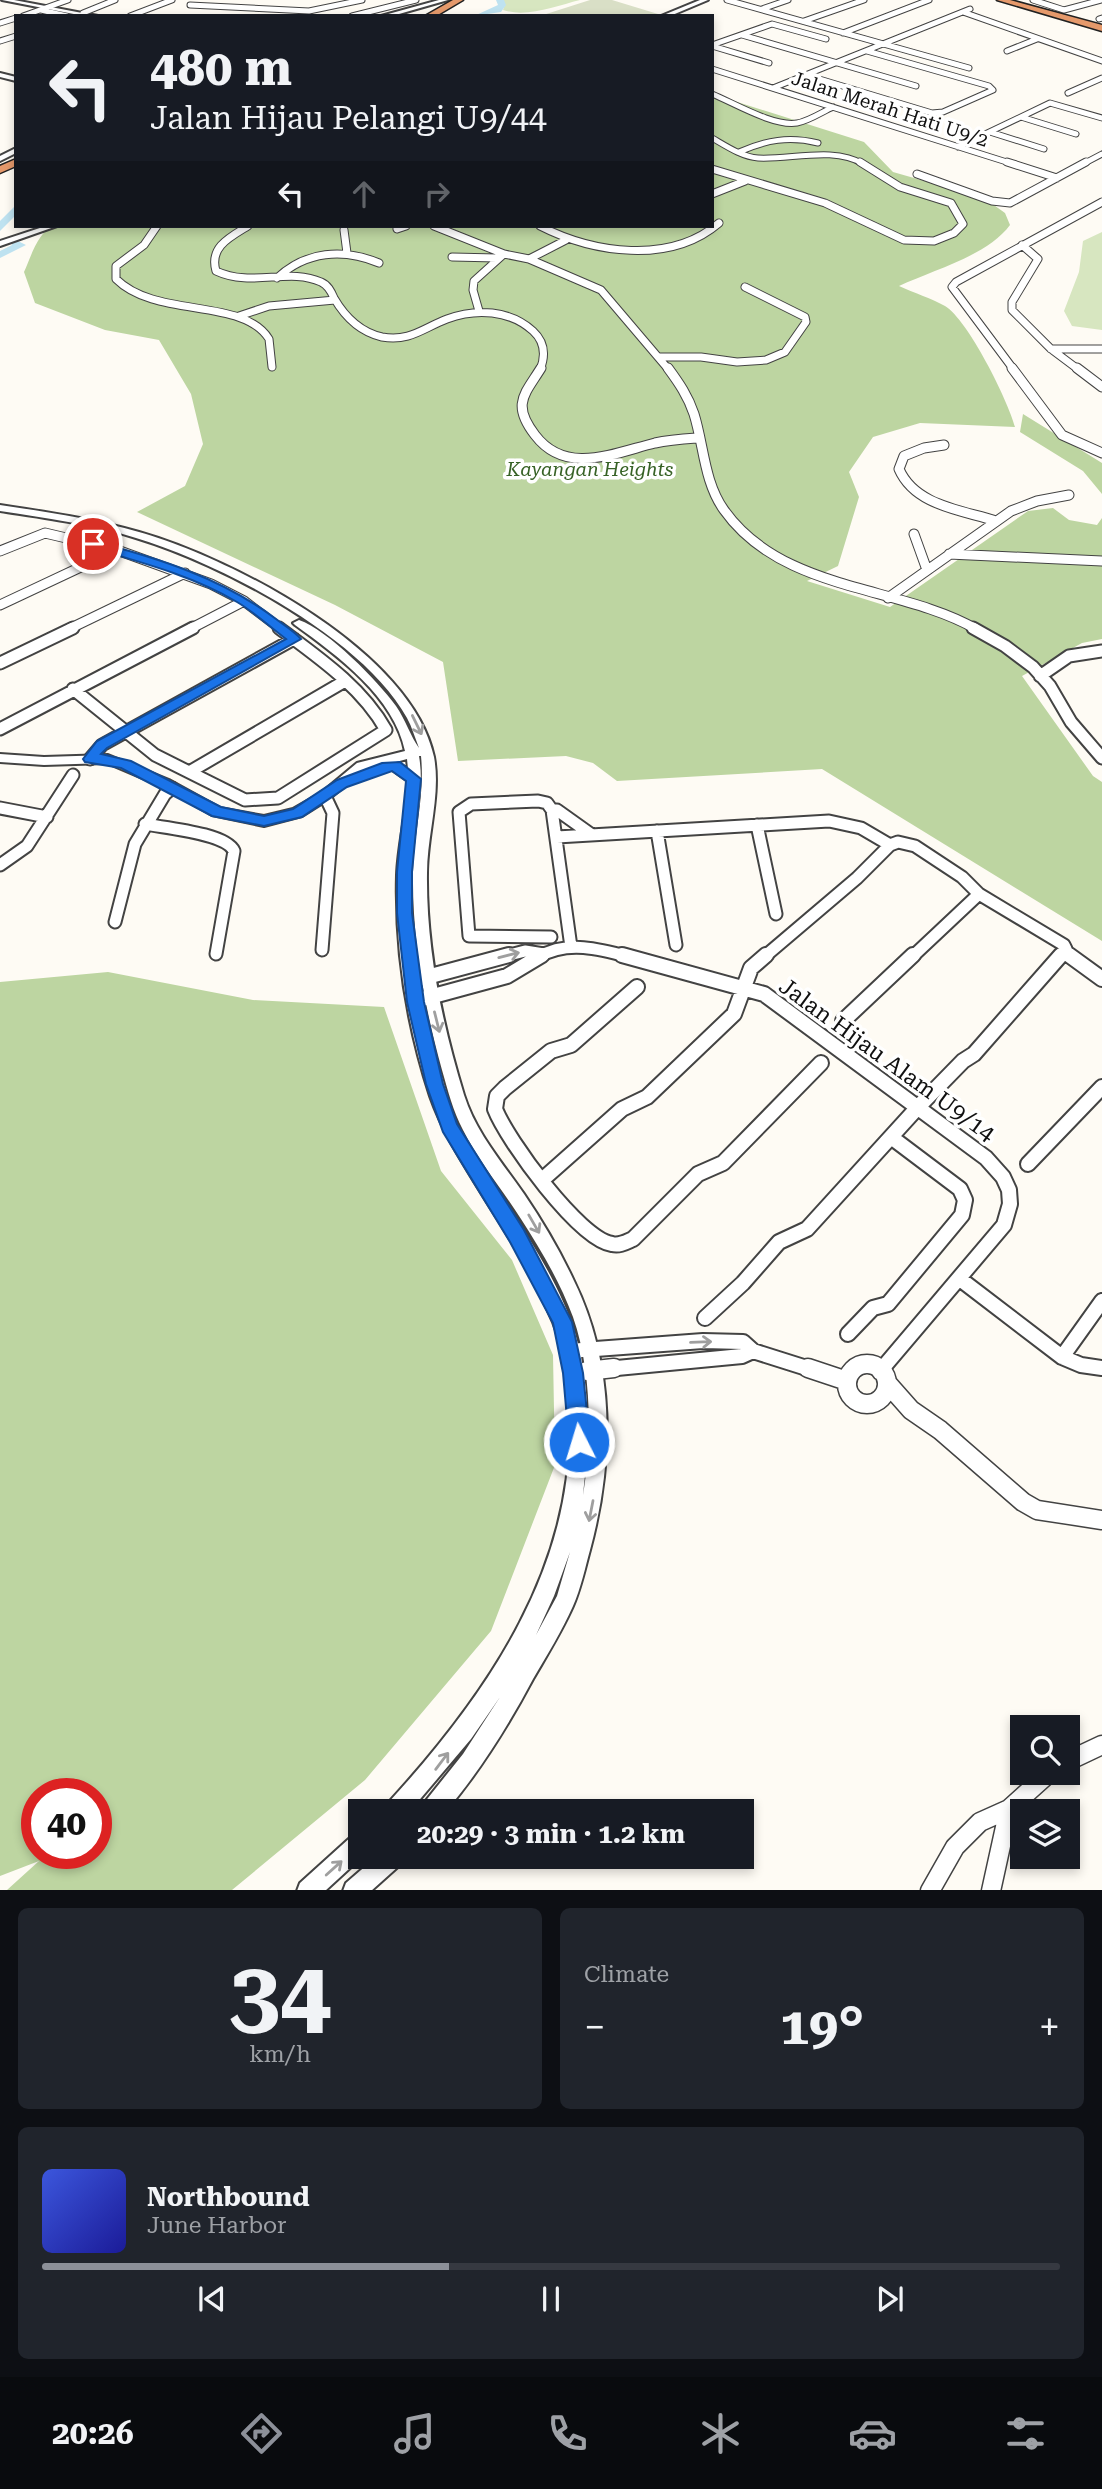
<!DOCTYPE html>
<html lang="en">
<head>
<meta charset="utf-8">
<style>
	:root { --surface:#171b24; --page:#20242c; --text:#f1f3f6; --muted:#9ea1a6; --line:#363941; --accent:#8c9099 }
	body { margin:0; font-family:"Roboto Serif",serif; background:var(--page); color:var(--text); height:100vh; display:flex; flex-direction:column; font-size:26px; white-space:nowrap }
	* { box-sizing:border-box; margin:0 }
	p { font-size:23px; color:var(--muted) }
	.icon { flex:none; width:38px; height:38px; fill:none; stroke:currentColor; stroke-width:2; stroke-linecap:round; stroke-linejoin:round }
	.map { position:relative; height:1890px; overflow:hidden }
	.details { display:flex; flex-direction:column; gap:18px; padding:18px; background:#0d0f14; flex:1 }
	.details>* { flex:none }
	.guide { position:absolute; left:14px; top:14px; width:700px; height:214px; border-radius:0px; box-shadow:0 4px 10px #0003; background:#171b24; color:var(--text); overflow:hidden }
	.fabs { position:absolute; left:1010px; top:1715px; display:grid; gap:14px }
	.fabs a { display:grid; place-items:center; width:70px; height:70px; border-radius:0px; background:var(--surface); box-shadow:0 4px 10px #0003; font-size:35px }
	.speed { position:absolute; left:21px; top:1778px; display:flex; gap:14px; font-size:35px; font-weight:700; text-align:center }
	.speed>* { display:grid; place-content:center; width:91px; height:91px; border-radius:50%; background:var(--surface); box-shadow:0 4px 10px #0003; line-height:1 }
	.speed .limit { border:10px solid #d22; background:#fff; color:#111 }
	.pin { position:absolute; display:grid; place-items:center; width:60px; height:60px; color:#fff; margin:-30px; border:4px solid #fff; border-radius:50%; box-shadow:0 2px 7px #0007 }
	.me { position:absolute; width:77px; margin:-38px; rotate:355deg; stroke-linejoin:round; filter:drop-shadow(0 0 5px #0008) }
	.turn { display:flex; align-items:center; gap:24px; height:147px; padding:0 21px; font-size:32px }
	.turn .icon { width:91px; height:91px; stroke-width:2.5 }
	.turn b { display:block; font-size:49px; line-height:60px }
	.lanes { display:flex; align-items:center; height:66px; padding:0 21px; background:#0003; justify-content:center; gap:35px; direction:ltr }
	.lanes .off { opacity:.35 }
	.big { font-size:52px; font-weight:700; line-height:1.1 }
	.details .tile { flex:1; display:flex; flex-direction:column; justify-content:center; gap:10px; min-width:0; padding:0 24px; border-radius:10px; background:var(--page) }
	.details .dial { align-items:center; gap:0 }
	.dial b { font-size:91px; line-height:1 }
	.song { display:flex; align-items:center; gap:21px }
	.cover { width:84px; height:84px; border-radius:10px; background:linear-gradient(135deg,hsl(230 70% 55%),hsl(240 70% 35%)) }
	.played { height:7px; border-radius:4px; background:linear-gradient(90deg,var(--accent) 40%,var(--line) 40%) }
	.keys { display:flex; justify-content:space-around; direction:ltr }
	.heat { display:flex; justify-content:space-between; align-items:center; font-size:38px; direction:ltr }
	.details .tiles { flex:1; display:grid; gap:18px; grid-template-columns:1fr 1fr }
	.tile:last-child { grid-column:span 2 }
	.trip { position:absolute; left:348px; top:1799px; width:406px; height:70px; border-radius:0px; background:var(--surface); box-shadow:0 4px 10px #0003; font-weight:700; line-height:70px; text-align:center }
	.dock { display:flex; height:112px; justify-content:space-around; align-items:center; background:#090b0e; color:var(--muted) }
	.dock .icon { width:49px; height:49px }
	.dock .active { color:var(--accent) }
	.dock b { font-size:32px; color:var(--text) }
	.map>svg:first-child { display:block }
	.green { fill:#d7e6c0 }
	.forest { fill:#bdd5a1; fill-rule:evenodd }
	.cemetery { fill:#d9dfc6 }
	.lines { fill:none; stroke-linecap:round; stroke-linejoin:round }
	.river { fill:#bee2f0; fill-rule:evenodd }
	.minor-far5-casing { stroke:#434343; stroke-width:7 }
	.minor-far4-casing { stroke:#434343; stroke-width:9 }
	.minor-far3-casing { stroke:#434343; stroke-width:11 }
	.minor-far2-casing { stroke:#434343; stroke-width:15 }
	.minor-far1-casing { stroke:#434343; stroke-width:18 }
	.minor-casing { stroke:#434343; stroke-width:21 }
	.tertiary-casing { stroke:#434343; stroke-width:4 }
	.motorway-casing { stroke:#212121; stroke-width:3 }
	.minor-far5 { stroke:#fff; stroke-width:5 }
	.minor-far4 { stroke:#fff; stroke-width:7 }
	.minor-far3 { stroke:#fff; stroke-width:9 }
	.minor-far2 { stroke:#fff; stroke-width:11 }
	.minor-far1 { stroke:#fff; stroke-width:14 }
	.minor { stroke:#fff; stroke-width:18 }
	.tertiary { fill:#fff; fill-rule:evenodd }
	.motorway { fill:#e5996b; fill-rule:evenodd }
	.oneway { stroke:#9f9f9f }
	.route { fill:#1a73e8; stroke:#114b97; stroke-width:2 }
	.labels { text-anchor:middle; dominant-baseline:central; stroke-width:7; stroke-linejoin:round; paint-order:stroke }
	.far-street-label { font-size:19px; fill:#101010; stroke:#fff }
	.far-park-label { font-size:19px; font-style:italic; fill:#376226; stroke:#fff }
	.street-label { font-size:23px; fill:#101010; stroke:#fff }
</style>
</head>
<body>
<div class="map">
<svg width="1102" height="1891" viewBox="0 0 1102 1891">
	<rect width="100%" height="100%" fill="#fefbf4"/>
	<!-- green -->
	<path class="green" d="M502,0h78c-24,6 -53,18 -77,10l2,-6z
		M1102,232v98l-30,-4 -8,-15 15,-39 4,-31z"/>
	<!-- forest -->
	<path class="forest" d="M712,94l152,48 29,30 91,26 21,15 5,12c-23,31 -77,45 -111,61 15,7 32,12 46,20 23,14 63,94 70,121l-95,-4 -47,14 -24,35 10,25 -21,69 -31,15 83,26 138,-96 25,-3 16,12 28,5 5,-7v121l-20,4 -60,33 71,100 9,6v159l-280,-172 -205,12 -24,-18 -27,-7 -108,5 -15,-99 -108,-57 -198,-93 48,-26 18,-42 -12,-50 -32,-54 -54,-10 -70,-27 -11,-31c7,-15 14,-41 30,-46h658z
		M1023,414l79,49v31l-19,-23 -63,-39z
		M108,972l145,28 131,7 57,164 71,89 41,95 2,110 -64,166 -126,149 -133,110h-225l32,-29 -39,15v-894zM37,1794h59v59h-59z"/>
	<!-- cemetery -->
	<path class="cemetery" d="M590,0h22l46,14 -118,2z"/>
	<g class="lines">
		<!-- river -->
		<path class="river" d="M496,0h8l2,5 -5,7 -27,4 24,-11z
			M16,205v10l-16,16v-10z
			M16,240l10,5 -26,13v-7l12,-6v-4z"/>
		<defs>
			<path id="minor-far5" d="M727,0l242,68
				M1033,0l31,10 37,-10
				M190,5l119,6 53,-11
				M762,9l26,-9
				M41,10l26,6
				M963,12l139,49
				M83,13l32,-13
				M23,16l45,-16
				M130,16l42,-16
				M352,16l64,-16
				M1099,19l3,-1
				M804,21l60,-21
				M0,23l16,-5
				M843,33l86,-33
				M742,35l174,51
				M0,41l16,-5
				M712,45l60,-21 54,15
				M712,46l57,17
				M1007,51l30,-12
				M712,69l301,95
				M806,75l126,38 11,-1 50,-22 -4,-4 -122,-35
				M773,88l197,-79
				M1068,93l34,-15
				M712,94c22,9 62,33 85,29 12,-2 25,-11 36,-16
				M1021,117l55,17
				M990,132l54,17
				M712,138c14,8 30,19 46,20 32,2 76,-12 105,6
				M958,147l92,-44 52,15
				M739,152c27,-12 50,-16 79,-9
				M1083,164l19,-10"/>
			<path id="minor-far4" d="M1007,162l50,16
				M712,169l113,34 79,37 30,1 20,-8 9,-9 -12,-21 -51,-16 -40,-25
				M917,174l75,27 18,2 76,-41
				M712,194l33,-13
				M157,226l-13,19 -28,21v13c40,40 127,18 153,60l3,28
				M248,226c-18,11 -39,21 -32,45 36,17 73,-4 105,11 7,3 10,9 13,16 11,19 26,34 48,39 28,5 41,-9 65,-18 29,-11 63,-9 86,12 12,11 13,24 7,39
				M434,226l70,28
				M540,226c53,27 130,39 179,-3
				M397,229l9,-3
				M344,230l3,23
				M1022,245l16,14 -26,43v8l39,39 28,21
				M452,257l45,1
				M529,259l37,-19
				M277,278c29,-27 66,-30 102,-15
				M479,311l-6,-21 1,-9 30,-27 25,5 72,31 68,80
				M239,316l30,-10 66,-6
				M1051,349h51
				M660,357h41l36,5 29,-2 19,-8 21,-30 -1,-5 -60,-30
				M1014,370l-62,-83 4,-5 146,-80"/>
			<path id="minor-far3" d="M541,368c-16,26 -30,36 -6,67 31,41 79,18 120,8 14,-3 29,-4 43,-5
				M668,368c11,15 20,28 26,46 10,32 10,68 30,96 58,82 175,75 252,119
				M1012,368l50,67 40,18
				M1077,368l25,19
				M944,445l-20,3 -20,8 -5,13c16,37 63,41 97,52
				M914,534l13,36
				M0,551l45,-18 72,17 94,34 33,17 37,28
				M949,554l153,7
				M888,598l123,-87 26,-10 32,-6
				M0,605l117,-55
				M69,629l116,-56
				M190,629l54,-28"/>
			<path id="minor-far2" d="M973,628l32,18 28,21 17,19 21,36 31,36
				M0,663l73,-35
				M1040,676l29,-20 33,-5
				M73,689l82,66 90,45 33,-2 108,-68c-24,-43 -68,-73 -107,-102
				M0,729l193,-101
				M90,759l12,-14 192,-106
				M191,771l154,-90
				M0,808l47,9
				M552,810l19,137
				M145,824c20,4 81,9 89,27l-18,103
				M757,825l19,89
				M657,831l19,114
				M557,837l272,-16 32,7 29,17
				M0,865l27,-19 46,-71
				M115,922l20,-78 30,-50 7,-6
				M551,937l-82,-1 -10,-124 12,-8 67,-3 9,2 5,7h5l35,25
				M322,950l11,-137 -8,-17
				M1064,952l7,5
				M502,957l23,-6 19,3
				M539,957c28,-17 61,-8 90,0
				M764,957l93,-79 33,-33 8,-3 17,4 47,31 17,17 85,51 2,4 -6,8
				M912,957l67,-63"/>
			<path id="minor-far1" d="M622,955l142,39 222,164 17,19 6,13 1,14 -6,21 -123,145
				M1069,955l33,24
				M412,981l97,-26
				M637,987l-66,58 -20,6 -46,37 -8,8 -2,13c12,31 84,130 117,135 8,2 14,-2 21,-5l65,-65 25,-11 98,-100
				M415,1001l92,-25 35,-21
				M843,1021l70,-66
				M1028,1164l74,-77
				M542,1180l80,-71 25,-12 87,-83 17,-46 15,-13
				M960,1279l102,78 19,8 21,3
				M705,1318l38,-35 36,-41 28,-13 112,-123 44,-45 11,-7 87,-99
				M848,1334l25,-26 15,-4 74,-89 3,-15 -5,-11 -69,-52
				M569,1351l134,-10 40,1 10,9 60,19
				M1062,1357l40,-56
				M596,1370l146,-14 11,-5"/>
			<path id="minor" d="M847 1384a20 20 0 1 1 40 0a20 20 0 1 1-40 0Z
				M808,1368l39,13
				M587,1371l27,-3
				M881,1371l1,-3
				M888,1384l23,26 29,20 83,72 14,8 65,10
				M1068,1761l34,-16
				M930,1891l25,-44 25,-25 29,-13 40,-36
				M991,1891l18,-82"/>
			<path id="tertiary" d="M2,0h12l84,16h-14z
				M439,0h9l-56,16h-11z
				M700,0h8l-38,16h-9z
				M0,73l16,4v4l-16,-4z
				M16,148v5l-16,8v-5z
				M46,226h11l-57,20v-5z
				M0,505c47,7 94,14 139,27 95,27 273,120 295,225 7,38 -7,78 -7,116 -1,76 15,150 37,222 12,38 38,67 60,99 19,28 36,57 50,87 41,84 40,180 16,269 -5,18 -9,38 -17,56 -11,25 -26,49 -40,73 -25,47 -53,92 -87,132h-25l3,-8 39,-49 37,-57 -29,42 -61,72h-25l3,-8c100,-109 191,-240 181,-395 -2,-33 -6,-67 -21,-97 -17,-38 -38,-73 -60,-107 -22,-36 -44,-68 -58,-108 -23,-70 -35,-147 -33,-221 1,-31 10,-62 11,-94l-17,-12 -1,-6 -25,6 -36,30 -27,17 -38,10 -52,-11 -51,-29 -54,-23 -63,2 -44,-3v-8l44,3 64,-2 61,25 51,28 44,8 29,-7 28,-16 36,-30 48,-12c-11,-54 -67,-95 -110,-126l-2,-2 6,-3c29,10 79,61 97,86 9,13 15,31 23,42 -4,-10 -7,-21 -12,-30 -44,-80 -185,-154 -271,-180 -44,-14 -91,-20 -136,-27zM419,756h2c4,39 -7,77 -8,116 -1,67 11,133 29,198 6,21 11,41 21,60 16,32 39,59 58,89 20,31 39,63 52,98 19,54 19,123 10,178 6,-54 8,-109 -8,-162 -16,-51 -49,-100 -78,-144 -13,-19 -27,-38 -37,-58 -12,-22 -19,-47 -25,-70 -15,-60 -25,-122 -24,-183 0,-41 15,-81 8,-122zM407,759l1,10 -12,-7zM570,1552l-13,44 -21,39 18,-39z
				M360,1833v24h2l-37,34h-28l3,-8 52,-47z
				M376,1857h27l-3,8 -29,26h-28l3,-8z"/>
			<path id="motorway" d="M453,0h10l-27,16h-11z
				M997,0h13l92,25v6z
				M16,159v7l-16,7v-7z"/>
		</defs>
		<!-- minor-far5 casing -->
		<use href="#minor-far5" class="minor-far5-casing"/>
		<!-- minor-far4 casing -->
		<use href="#minor-far4" class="minor-far4-casing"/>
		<!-- minor-far3 casing -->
		<use href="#minor-far3" class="minor-far3-casing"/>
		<!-- minor-far2 casing -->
		<use href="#minor-far2" class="minor-far2-casing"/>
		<!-- minor-far1 casing -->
		<use href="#minor-far1" class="minor-far1-casing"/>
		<!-- minor casing -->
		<use href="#minor" class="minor-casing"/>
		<!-- tertiary casing -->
		<use href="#tertiary" class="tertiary-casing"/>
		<!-- motorway casing -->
		<use href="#motorway" class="motorway-casing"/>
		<!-- minor-far5 -->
		<use href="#minor-far5" class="minor-far5"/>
		<!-- minor-far4 -->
		<use href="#minor-far4" class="minor-far4"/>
		<!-- minor-far3 -->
		<use href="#minor-far3" class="minor-far3"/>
		<!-- minor-far2 -->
		<use href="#minor-far2" class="minor-far2"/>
		<!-- minor-far1 -->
		<use href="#minor-far1" class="minor-far1"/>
		<!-- minor -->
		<use href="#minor" class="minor"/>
		<!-- tertiary -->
		<use href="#tertiary" class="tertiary"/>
		<!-- motorway -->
		<use href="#motorway" class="motorway"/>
	</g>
	<!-- one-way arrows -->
	<defs><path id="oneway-shaft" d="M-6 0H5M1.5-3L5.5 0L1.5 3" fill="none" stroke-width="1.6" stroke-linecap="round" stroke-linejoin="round" transform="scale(1.75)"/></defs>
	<g class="oneway">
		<use href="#oneway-shaft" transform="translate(417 725) rotate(64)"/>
		<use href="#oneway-shaft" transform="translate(509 955) rotate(-14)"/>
		<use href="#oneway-shaft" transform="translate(437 1022) rotate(76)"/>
		<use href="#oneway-shaft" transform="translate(534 1224) rotate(60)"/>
		<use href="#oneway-shaft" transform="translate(701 1342) rotate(-2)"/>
		<use href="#oneway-shaft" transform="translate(591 1511) rotate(101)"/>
		<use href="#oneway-shaft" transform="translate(442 1761) rotate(-53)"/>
		<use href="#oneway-shaft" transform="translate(334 1868) rotate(-42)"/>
	</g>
	<!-- route -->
	<path class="route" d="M93,541c65,17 129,37 183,78 8,6 18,12 25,20l-194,109 -6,6 30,7 90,46 43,9 29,-7 44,-29 45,-17 18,-1 21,17 -9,93v41l12,89 19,82 14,40 67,106 48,92 11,51 7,69 -3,8 -8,3 -7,-3 -3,-8 -6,-69 -10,-50 -43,-81 -67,-110 -17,-48 -19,-82 -10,-89v-41l9,-91 -14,-10 -45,16 -45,30 -38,9 -52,-10 -91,-48 -36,-6 -2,-3 14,-18 189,-102c-16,-12 -32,-27 -49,-37 -46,-27 -97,-40 -148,-55l-2,-3z"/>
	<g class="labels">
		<!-- far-street labels -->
		<g class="far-street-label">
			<text transform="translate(890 109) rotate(18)">Jalan Merah Hati U9/2</text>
		</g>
		<!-- far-park labels -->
		<g class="far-park-label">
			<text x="590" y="469">Kayangan Heights</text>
		</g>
		<!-- street labels -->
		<g class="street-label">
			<text transform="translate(887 1060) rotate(36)">Jalan Hijau Alam U9/14</text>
		</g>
	</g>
</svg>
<div class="fabs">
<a><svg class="icon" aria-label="search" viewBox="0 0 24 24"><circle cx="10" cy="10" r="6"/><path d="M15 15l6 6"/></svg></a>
<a><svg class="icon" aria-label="layers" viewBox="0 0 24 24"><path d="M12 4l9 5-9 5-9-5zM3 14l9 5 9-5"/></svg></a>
</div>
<div class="speed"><div class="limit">40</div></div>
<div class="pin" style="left:93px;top:544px;background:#d93025"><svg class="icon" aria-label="arrive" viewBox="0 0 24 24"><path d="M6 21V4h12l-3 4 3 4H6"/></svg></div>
<svg class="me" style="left:579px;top:1442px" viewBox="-20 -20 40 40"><circle r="17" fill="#1a73e8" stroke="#fff" stroke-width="3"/><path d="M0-11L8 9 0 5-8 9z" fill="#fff"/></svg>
<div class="trip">20:29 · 3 min · 1.2 km</div>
<div class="guide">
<div class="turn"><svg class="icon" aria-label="left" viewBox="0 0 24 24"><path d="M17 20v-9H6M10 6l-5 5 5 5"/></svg><div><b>480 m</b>Jalan Hijau Pelangi U9/44</div></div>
<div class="lanes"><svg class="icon" aria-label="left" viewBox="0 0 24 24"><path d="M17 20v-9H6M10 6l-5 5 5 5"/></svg><svg class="icon off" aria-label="ahead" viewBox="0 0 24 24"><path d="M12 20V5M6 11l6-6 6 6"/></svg><svg class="icon off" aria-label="right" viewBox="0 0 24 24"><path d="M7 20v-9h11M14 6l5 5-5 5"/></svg></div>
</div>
</div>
<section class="details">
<div class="tiles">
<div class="tile dial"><b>34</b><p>km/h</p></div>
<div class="tile"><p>Climate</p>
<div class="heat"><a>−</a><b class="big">19°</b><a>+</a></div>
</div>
<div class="tile">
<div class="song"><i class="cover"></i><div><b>Northbound</b><p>June Harbor</p></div></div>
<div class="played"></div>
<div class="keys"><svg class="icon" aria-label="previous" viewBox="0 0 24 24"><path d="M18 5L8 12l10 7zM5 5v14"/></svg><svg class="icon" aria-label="pause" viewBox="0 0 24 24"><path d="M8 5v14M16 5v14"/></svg><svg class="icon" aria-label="next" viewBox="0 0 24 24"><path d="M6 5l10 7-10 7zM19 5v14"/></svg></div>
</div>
</div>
</section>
<nav class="dock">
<b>20:26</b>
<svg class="icon active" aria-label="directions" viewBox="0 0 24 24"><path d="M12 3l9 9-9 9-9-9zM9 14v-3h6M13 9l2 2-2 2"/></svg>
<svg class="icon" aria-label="music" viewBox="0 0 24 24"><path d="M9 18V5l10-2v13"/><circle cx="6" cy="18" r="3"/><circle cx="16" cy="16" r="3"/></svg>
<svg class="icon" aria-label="phone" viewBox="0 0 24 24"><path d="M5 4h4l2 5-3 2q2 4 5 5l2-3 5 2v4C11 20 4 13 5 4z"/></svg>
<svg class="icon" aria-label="climate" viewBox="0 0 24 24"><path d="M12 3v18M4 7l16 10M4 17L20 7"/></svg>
<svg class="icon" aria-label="car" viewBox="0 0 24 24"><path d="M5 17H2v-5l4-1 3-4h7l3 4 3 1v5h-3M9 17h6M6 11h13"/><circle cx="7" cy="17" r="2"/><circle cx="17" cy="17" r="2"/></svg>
<svg class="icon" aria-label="filters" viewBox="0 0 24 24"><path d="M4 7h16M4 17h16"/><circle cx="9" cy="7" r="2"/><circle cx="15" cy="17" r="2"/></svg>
</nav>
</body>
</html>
